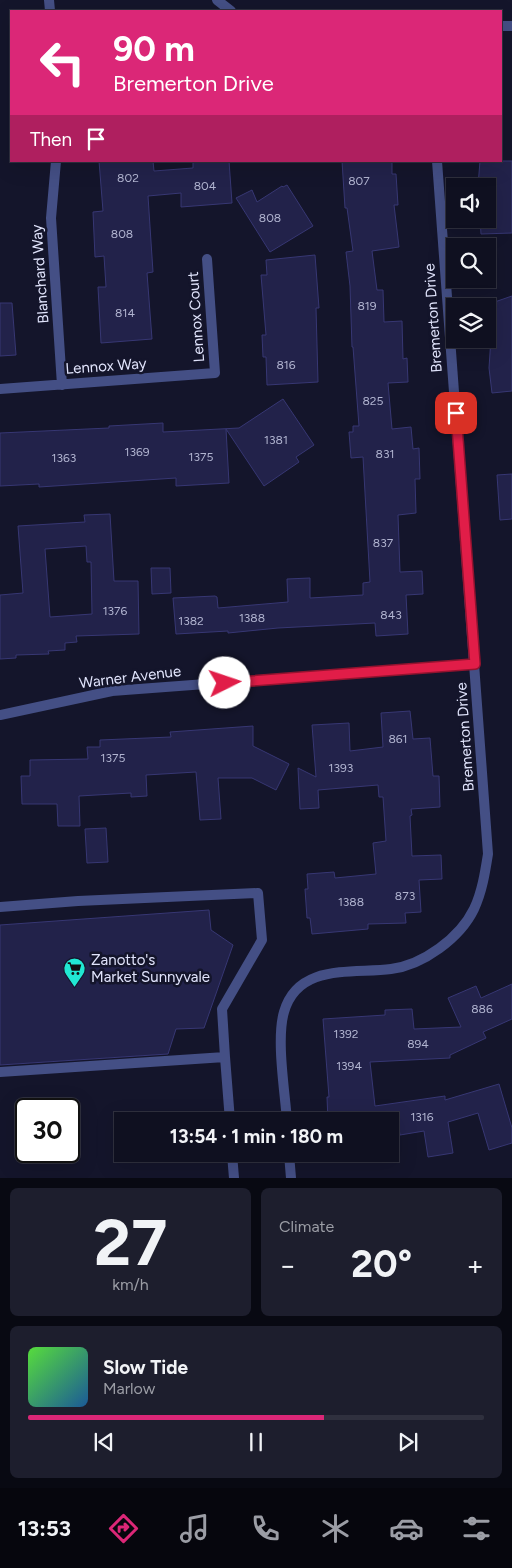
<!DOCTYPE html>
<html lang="en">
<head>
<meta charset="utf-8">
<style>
	:root { --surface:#0f1020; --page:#1d1e2d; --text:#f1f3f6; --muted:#9b9da5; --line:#2f303e; --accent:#db2777 }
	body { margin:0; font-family:Figtree,sans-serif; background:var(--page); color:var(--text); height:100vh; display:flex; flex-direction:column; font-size:19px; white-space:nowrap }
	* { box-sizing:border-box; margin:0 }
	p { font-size:16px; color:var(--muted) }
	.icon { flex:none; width:28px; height:28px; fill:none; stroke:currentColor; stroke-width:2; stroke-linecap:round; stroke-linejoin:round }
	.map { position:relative; height:1178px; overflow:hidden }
	.drawer { display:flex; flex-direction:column; gap:10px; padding:10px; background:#080912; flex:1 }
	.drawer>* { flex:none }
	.guide { position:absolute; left:10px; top:10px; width:492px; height:152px; border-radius:0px; box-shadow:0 5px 20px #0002,0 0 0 1px var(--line); background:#db2777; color:#fff; overflow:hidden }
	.controls { position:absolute; left:446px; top:178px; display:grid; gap:10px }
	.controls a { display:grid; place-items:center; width:50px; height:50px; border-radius:0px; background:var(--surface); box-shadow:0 5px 20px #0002,0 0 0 1px var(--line); font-size:25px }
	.speed { position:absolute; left:15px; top:1098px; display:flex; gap:10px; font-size:25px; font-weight:700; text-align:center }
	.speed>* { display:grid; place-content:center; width:65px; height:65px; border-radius:50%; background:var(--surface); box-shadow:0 5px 20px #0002,0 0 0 1px var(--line); line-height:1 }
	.speed .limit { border:2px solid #111; border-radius:8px; background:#fff; color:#111 }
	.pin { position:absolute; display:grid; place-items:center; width:42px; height:42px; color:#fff; margin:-21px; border-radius:10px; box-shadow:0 2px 8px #0006 }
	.me { position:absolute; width:55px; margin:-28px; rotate:86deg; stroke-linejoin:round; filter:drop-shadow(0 0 4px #0008) }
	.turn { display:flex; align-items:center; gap:18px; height:105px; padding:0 20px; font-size:22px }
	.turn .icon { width:65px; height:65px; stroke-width:2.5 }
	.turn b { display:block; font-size:35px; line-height:42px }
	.then { display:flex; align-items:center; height:48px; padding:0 20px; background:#0003; gap:10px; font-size:19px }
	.big { font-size:38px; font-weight:700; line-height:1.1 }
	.drawer .widget { flex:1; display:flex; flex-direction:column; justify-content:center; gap:8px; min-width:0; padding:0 18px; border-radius:8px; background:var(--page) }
	.drawer .dial { align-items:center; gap:0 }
	.dial b { font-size:65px; line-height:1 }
	.song { display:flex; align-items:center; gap:15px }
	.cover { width:60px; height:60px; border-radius:8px; background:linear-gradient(135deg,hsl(110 70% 55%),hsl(210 70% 35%)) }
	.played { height:5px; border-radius:2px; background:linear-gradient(90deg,var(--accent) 65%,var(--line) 65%) }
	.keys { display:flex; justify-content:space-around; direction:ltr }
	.heat { display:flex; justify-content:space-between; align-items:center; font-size:28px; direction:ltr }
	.drawer .tiles { flex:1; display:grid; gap:10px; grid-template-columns:1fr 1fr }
	.widget:last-child { grid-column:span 2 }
	.trip { position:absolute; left:114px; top:1112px; width:285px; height:50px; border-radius:0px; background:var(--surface); box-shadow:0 5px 20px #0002,0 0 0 1px var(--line); font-weight:700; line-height:50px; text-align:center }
	.dock { display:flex; height:80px; justify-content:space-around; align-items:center; background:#06060d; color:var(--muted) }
	.dock .icon { width:35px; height:35px }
	.dock .selected { color:var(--accent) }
	.dock b { font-size:22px; color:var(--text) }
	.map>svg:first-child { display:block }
	.building { fill:#22224a; stroke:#373773; fill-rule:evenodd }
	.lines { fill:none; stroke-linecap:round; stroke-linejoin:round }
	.service { stroke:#444f85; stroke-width:10 }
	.minor { stroke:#444f85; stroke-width:10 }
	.route-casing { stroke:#92132f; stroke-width:12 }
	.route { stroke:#e11d48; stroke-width:9 }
	.labels { text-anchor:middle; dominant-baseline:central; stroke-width:5; stroke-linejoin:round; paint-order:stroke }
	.number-label { font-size:12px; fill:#b1b4d0 }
	.street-label { font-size:15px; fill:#e1e4fc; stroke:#14152b }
	.poi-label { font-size:15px; fill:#e1e4fc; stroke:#14152b; text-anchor:start }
</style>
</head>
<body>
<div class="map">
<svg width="512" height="1178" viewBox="0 0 512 1178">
	<rect width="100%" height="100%" fill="#14152b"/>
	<!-- building -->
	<path class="building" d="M99,161h54l1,10 39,-3v-7h36l3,42 -51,4v-14l-33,3 5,76 -6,1 5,66 -51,4 -3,-56h8l-2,-31 -9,1 -2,-45 10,-1z
		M342,161h50v13h4l2,31h-4l5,42 -27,4 5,39h6l1,32 18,-1 1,38 4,-1 1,24 -20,1 4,46 19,-2 2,22 6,-1 1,31h-5l1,34 -18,2 2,57 22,-1 1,23 -17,1 2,39 -32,2 -1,-13 -97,5 -50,5v-2l-52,3 -3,-36 42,-2 2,1 1,11 70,-6 -1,-23 23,-1v20l53,-3v-12l7,-1 -7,-125 -12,1 -2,-26h4v-6h6l-6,-79h-1l-2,-61 -4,-34 7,-1 -6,-43h-2z
		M480,161h32v72l-31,1 -1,-15h8v-33h-10z
		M287,185l26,41 -43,26 -34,-54 16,-8 5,12 25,-16 1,1z
		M315,255l4,53h-3l2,74 -51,3 -1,-28h-3l-1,-22h4l-5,-60h6l-1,-15z
		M512,296v95l-20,2 -3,-25 3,-45 -6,-18z
		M0,303h12l4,52 -16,1z
		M283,399l31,46 -18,12 3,5 -35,24 -38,-57 3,54 -53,3v-8l-137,9v-3l-39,2v-53l109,-5v-2l54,-3v9l76,-4z
		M512,474v45l-12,1 -3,-45z
		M110,514l4,67h24l1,53 -63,2 1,6 -12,1v7l-17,1 1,3 -33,1v3l-16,1v-64l23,-2 -5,-67 67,-4 -1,-7zM86,546l1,16h4l1,52 -42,3 -5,-68z
		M151,568h19l1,25 -19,1z
		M410,711l3,28 17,-1 3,38h6l1,31 -29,2 1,6 -2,1 2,40 29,-1 1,24 -23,1 2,32 -16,1 1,10 -38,1v5l-56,5 -2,-16h-3l-2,-29h3l-1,-15 27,-2 1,6 41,-4 -3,-31 13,-2 -3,-44h-4l-1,-12 -60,5 1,18 -19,1 -2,-41 18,9 -4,-52 37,-2 1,28 33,-4 -2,-34z
		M253,726v20l36,18 -13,26 -24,-12h-34l3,41 -21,1 -4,-48 -50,3 1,21 -16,1v-4l-52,3 1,30h-22l-1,-22h-35l-1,-28h9v-16l58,-1 -1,-12h13v-7l71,-3 -1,-5z
		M106,828l2,34 -21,1 -2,-34z
		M209,910l2,20 22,15 -29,83 -28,1 -8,25 -168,11v-140z
		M512,984v35l-29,13 3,6 -36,17v3l-80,4 5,44 70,-10v4l54,-16 13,44v15l-23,7 -11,-37 -30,9 5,31 -25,4 -4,-26 -24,4 -2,-14h-70l-1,-24h2l-6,-78 62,-4v-5l27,-1 2,20 47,-2 -13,-29 28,-12 5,12z"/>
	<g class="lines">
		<!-- service -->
		<path class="service" d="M0,907l78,-6 180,-8 4,47 -40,69 3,48
			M0,1072l225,-15 5,64
			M232,1154l2,24"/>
		<!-- minor -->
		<path class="minor" d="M49,0l1,11
			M217,0l14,11
			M501,26h11
			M56,161l-5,57 11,167
			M0,389l215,-16 -8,-114
			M0,715l112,-24 363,-27
			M287,1121c-2,-29 -11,-82 -3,-109 14,-49 68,-38 107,-43 32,-4 69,-31 83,-60 8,-17 11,-36 14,-55l-51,-693
			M289,1154l2,24"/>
	</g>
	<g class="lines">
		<defs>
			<path id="route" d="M225,683l250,-19 -19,-251"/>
		</defs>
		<!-- route casing -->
		<use href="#route" class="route-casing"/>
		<!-- route -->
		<use href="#route" class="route"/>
	</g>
	<!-- icons -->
	<defs>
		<symbol id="supermarket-pin" viewBox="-11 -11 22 30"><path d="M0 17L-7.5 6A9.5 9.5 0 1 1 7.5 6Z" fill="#21e8d3" stroke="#14152b"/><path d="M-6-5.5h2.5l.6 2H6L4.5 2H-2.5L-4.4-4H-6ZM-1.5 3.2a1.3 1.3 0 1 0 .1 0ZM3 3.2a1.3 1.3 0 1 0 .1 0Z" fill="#111"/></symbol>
	</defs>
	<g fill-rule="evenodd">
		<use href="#supermarket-pin" x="62" y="956" width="25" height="34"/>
	</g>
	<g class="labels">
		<!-- number labels -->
		<g class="number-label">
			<text x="128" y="178">802</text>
			<text x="359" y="181">807</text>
			<text x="205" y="186">804</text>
			<text x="270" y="218">808</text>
			<text x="122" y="234">808</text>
			<text x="367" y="306">819</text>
			<text x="125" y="313">814</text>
			<text x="286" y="365">816</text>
			<text x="373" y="401">825</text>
			<text x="276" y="440">1381</text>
			<text x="137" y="452">1369</text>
			<text x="385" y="454">831</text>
			<text x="201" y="457">1375</text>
			<text x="64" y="458">1363</text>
			<text x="383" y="543">837</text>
			<text x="115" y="611">1376</text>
			<text x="391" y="615">843</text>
			<text x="252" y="618">1388</text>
			<text x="191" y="621">1382</text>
			<text x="398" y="739">861</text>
			<text x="113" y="758">1375</text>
			<text x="341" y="768">1393</text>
			<text x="405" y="896">873</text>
			<text x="351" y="902">1388</text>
			<text x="482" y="1009">886</text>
			<text x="346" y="1034">1392</text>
			<text x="418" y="1044">894</text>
			<text x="349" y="1066">1394</text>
			<text x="422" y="1117">1316</text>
		</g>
		<!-- street labels -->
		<g class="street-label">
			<text transform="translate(40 274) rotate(-94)">Blanchard Way</text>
			<text transform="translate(196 317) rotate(-94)">Lennox Court</text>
			<text transform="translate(433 318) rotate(-94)">Bremerton Drive</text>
			<text transform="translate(106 366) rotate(-4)">Lennox Way</text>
			<text transform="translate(130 677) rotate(-7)">Warner Avenue</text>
			<text transform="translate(465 737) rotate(-94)">Bremerton Drive</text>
		</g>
		<!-- poi labels -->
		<g class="poi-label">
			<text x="91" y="960">Zanotto's<tspan x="91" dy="17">Market Sunnyvale</tspan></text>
		</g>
	</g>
</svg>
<div class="controls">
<a><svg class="icon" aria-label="sound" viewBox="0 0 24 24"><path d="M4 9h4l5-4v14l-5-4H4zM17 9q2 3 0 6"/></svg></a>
<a><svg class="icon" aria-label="search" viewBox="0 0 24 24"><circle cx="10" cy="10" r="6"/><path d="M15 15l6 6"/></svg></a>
<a><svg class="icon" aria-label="layers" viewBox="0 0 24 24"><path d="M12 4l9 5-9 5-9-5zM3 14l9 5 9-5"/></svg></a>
</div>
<div class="speed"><div class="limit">30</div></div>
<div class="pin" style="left:456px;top:413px;background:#d93025"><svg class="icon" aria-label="arrive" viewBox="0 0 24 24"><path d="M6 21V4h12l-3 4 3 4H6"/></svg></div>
<svg class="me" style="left:225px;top:683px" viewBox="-20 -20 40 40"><circle r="19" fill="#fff"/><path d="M0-13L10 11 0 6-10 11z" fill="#e11d48"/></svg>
<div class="trip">13:54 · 1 min · 180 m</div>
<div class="guide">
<div class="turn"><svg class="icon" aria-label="left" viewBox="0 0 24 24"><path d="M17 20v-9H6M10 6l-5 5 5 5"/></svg><div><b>90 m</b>Bremerton Drive</div></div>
<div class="then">Then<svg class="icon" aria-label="arrive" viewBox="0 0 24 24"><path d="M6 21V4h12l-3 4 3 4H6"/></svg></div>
</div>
</div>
<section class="drawer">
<div class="tiles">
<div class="widget dial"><b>27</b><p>km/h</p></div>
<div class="widget"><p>Climate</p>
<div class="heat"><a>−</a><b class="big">20°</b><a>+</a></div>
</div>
<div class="widget">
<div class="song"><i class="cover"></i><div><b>Slow Tide</b><p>Marlow</p></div></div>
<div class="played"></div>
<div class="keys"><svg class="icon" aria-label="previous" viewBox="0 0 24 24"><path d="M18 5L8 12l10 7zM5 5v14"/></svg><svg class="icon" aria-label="pause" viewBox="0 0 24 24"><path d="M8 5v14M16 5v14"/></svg><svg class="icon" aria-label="next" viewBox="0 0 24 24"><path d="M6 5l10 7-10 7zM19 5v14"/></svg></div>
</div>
</div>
</section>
<nav class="dock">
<b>13:53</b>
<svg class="icon selected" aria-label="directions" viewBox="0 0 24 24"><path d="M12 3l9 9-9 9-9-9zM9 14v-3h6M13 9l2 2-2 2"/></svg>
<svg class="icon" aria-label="music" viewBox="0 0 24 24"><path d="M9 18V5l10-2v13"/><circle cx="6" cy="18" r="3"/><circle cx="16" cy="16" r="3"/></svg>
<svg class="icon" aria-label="phone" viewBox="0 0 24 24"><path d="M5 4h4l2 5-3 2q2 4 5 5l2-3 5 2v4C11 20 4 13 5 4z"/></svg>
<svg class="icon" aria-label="climate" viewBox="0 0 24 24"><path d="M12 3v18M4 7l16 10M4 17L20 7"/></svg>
<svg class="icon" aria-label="car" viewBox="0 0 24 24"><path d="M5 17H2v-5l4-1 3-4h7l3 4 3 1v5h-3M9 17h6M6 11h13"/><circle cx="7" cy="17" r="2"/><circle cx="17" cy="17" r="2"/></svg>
<svg class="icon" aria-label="filters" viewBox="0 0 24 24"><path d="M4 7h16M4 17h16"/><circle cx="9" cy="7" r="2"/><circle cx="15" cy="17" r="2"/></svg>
</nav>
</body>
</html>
